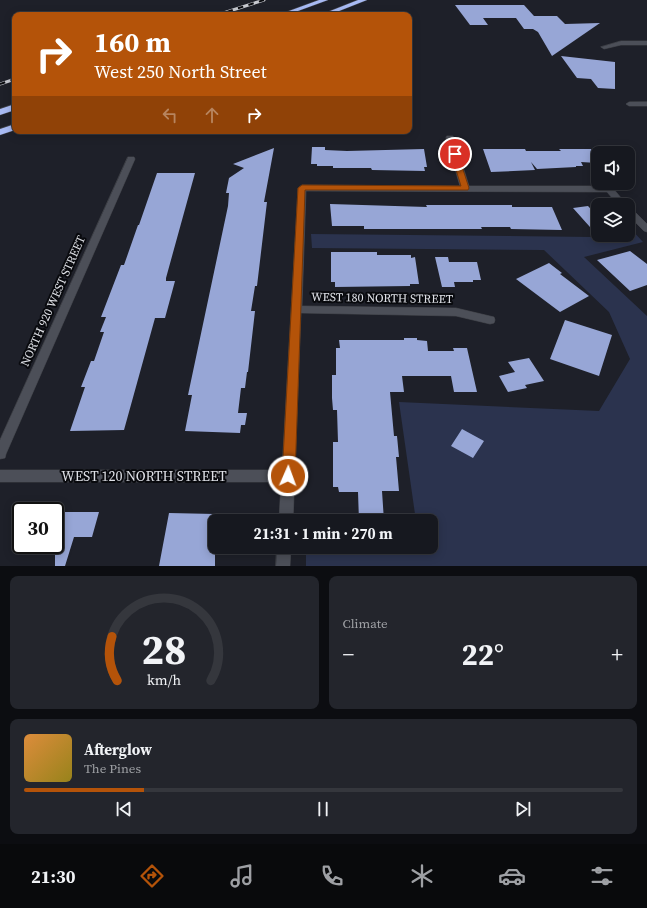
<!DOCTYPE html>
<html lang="en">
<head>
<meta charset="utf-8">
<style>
	:root { --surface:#16181f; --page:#23252c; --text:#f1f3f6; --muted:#9ea0a4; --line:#35373d; --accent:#b45309 }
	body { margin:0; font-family:"Source Serif 4",serif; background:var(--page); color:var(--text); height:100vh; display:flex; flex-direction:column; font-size:15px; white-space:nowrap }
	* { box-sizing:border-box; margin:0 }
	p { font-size:13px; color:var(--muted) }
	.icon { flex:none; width:22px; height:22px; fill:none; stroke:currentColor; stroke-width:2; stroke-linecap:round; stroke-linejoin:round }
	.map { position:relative; height:566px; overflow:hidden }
	.side { display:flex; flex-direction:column; gap:10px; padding:10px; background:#0c0d11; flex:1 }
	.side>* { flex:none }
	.guide { position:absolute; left:12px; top:12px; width:400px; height:122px; border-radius:8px; box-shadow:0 2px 10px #0003,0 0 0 1px var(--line); background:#b45309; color:#fff; overflow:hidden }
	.tools { position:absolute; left:591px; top:146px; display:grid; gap:8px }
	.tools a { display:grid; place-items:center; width:44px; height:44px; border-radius:8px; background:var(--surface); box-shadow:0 2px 10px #0003,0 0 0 1px var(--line); font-size:20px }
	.speed { position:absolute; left:12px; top:502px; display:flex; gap:8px; font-size:20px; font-weight:700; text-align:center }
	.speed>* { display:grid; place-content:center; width:52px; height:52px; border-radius:50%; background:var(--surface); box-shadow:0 2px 10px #0003,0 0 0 1px var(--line); line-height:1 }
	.speed .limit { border:2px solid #111; border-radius:6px; background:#fff; color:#111 }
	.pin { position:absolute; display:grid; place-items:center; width:34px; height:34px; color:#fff; margin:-17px; border:2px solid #fff; border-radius:50%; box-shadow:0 1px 4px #0007 }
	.me { position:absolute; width:44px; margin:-22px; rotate:2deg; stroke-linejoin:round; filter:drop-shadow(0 0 3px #0008) }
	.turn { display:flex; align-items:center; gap:14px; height:84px; padding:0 16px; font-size:18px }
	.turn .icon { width:52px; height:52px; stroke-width:2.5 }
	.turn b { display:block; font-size:28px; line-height:34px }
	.lanes { display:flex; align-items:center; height:38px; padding:0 16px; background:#0003; justify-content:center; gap:20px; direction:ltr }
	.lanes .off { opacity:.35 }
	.big { font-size:30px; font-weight:700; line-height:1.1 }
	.side .widget { flex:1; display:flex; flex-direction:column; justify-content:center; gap:6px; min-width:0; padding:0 14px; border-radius:8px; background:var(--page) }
	.side .dial { align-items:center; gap:0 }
	.dial svg { height:104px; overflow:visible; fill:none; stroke:var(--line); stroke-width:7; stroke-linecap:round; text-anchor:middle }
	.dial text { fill:var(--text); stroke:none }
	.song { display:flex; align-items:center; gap:12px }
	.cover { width:48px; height:48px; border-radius:6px; background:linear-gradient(135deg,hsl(30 70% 55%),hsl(50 70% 35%)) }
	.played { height:4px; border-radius:2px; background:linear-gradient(90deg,var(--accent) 20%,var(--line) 20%) }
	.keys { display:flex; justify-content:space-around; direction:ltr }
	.heat { display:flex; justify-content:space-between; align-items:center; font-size:22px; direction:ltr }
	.side .tiles { flex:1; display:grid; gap:10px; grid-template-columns:1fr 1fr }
	.widget:last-child { grid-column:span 2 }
	.trip { position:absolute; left:208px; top:514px; width:230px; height:40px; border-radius:8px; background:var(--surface); box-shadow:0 2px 10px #0003,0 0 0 1px var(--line); font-weight:700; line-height:40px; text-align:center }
	.tabs { display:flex; height:64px; justify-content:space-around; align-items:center; background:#090a0c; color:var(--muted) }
	.tabs .icon { width:28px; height:28px }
	.tabs .selected { color:var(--accent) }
	.tabs b { font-size:18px; color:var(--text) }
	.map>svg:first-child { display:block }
	.green { fill:#2b334e }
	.building { fill:#97a6d6 }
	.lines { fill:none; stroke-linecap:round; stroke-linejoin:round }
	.minor-casing { stroke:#3c3e44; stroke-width:1 }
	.highway-casing { stroke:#3c3e44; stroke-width:1 }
	.minor { fill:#4c4f58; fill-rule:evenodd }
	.highway { fill:#a8baf3; fill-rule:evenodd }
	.rail-casing { stroke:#c7c9d0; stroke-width:3 }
	.rail { stroke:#090a0e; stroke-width:2; stroke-dasharray:5.5; stroke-linecap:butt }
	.route { fill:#b45309; stroke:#753606 }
	.labels { text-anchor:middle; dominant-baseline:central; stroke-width:4; stroke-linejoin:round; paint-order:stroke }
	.street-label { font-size:12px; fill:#dfe1e7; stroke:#090a0e }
	.near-street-label { font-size:14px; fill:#dfe1e7; stroke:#090a0e }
</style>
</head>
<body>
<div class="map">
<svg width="647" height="566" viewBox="0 0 647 566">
	<rect width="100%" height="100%" fill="#1e2029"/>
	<!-- green -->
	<path class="green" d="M631,229l12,13 -59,15 63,59v250h-341v-19h125v-26h-15l-17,-119 200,9 31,-52 -21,-47 -65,-62 -232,-2 -1,-14 282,3 9,-2h26v-5z"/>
	<!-- building -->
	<path class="building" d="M455,5h69l10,11h23l8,8 35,-1 -48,33 -14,-24 -5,-3h-9l-8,-11h-33l5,7h-18z
		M561,56l54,6v27l-17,-1 -7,-9 -14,-1z
		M312,147h13v3l22,1 77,-2 3,18h-3l1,4 -53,-1 -1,-2h-38v-2h-16v-2h-6z
		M274,148l-10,54h3l-10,84h-2l-4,25h4l-7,61h-1l-2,16h-4l-3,25h9l-2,12h-4l-1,8 -55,-2 7,-36h-4l40,-189 1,-13h-3l3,-15 15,-10 -11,-4z
		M483,149h42l1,2h35l-2,-2h32l6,14 -16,-1 2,4h-7v1l-39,2 -6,-7 4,8 -44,2z
		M157,173h38l-29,105v3h9l-10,37h-10l-31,112 -54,1 15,-44h-4l10,-26h3l10,-29h-4l6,-15h-5l20,-52h3l14,-40h1z
		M330,204l97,3 -1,-2h86v2h40l10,23 -51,-1 -1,-2h-29l1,2h-118v-3h-32z
		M588,206l10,11v19l-25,-28z
		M630,251l17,13v21l-17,6 -33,-31z
		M331,252h46v3h34v3l4,-1 4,27h-9v2l-75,1v-5h-4z
		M435,257h13l1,5h28l4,18h-8v2h-19l1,5h-13z
		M549,263l13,10 -2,1 29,22 -29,16 -44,-33z
		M565,320l47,15 -13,41 -49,-17z
		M404,338h13v2l10,1 1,10h26l-1,-3h14l10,44h-23l-3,-16h-49l2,16h-14l4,44h3l2,21h-3l3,34h-17l2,30h-25l-1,-29h-19l-1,-5h-5v-45h5l-1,-32h-4l-1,-12v-23h4v-27h4l-1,-8h65z
		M529,358l15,23 -19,4 2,3 -19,4 -9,-16 16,-4 -7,-10z
		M462,429l22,12 -11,17 -22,-12z
		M55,512h44l-7,25h-18l-9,29h-10z
		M169,513l46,1v52h-56z"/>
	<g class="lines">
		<defs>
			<path id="minor" d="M621,41h26v4h-26l-17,4 -3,-2z
				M647,102v4h-18l-3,-2 3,-2z
				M447,136h6l1,2 15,48h140l3,1 15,18h-9l-11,-13 -301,-1 -4,115 154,2 38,9 1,3 -1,3 -4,1 -34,-8 -155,-3 -8,208h-14l2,-39h-281v-12h282l16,-282 4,-3 158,1 -14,-48z
				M128,157h6l1,2 -129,295 -1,4 -5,1v-19z
				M628,207l3,1 16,16v8l-3,-1 -16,-16z
				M277,547h14l-1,19h-14z"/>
			<path id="highway" d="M319,0h9l-41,15h-9z
				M358,0h9l-38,15h-9z
				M15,104v6l-15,5v-6z
				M15,124v6l-15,5v-6z"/>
		</defs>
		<!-- minor casing -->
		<use href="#minor" class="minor-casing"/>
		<!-- highway casing -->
		<use href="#highway" class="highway-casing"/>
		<!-- minor -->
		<use href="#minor" class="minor"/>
		<!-- highway -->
		<use href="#highway" class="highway"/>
		<defs>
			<path id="rail" d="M217,15l47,-15
				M0,84l15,-5"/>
		</defs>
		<!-- rail casing -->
		<use href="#rail" class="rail-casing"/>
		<!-- rail -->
		<use href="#rail" class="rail"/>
	</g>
	<!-- route -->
	<path class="route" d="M452,152h5l1,2 11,34 -1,2h-163l-10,286 -2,4 -5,1 -4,-1 -2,-4 16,-288 4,-3 159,1 -10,-32z"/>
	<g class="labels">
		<!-- street labels -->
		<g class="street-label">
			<text transform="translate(382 298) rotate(1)">WEST 180 NORTH STREET</text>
			<text transform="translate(53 301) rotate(-66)">NORTH 920 WEST STREET</text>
		</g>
		<!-- near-street labels -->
		<g class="near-street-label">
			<text x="144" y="476">WEST 120 NORTH STREET</text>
		</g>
	</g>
</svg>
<div class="tools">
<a><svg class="icon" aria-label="sound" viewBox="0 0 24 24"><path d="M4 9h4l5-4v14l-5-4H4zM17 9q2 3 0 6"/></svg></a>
<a><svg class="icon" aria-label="layers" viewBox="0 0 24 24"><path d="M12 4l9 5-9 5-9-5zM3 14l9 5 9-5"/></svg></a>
</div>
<div class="speed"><div class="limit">30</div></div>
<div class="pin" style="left:455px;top:154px;background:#d93025"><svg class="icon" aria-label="arrive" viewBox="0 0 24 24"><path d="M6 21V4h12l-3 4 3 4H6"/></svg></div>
<svg class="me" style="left:288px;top:476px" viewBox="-20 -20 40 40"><circle r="17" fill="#b45309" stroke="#fff" stroke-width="3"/><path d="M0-11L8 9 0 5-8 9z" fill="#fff"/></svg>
<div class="trip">21:31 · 1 min · 270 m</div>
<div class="guide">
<div class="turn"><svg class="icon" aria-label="right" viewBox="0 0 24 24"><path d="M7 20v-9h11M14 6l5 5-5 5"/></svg><div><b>160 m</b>West 250 North Street</div></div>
<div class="lanes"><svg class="icon off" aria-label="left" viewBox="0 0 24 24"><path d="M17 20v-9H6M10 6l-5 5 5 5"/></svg><svg class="icon off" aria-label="ahead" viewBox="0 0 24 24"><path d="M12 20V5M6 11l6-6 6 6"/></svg><svg class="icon" aria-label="right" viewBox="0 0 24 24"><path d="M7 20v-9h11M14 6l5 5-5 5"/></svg></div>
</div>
</div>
<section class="side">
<div class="tiles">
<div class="widget dial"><svg viewBox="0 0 100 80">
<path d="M14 69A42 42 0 1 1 86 69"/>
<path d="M14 69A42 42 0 0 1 10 35" stroke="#b45309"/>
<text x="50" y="56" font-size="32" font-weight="700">28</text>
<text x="50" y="72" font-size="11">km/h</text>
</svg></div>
<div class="widget"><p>Climate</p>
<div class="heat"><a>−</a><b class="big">22°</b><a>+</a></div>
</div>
<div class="widget">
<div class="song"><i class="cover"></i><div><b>Afterglow</b><p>The Pines</p></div></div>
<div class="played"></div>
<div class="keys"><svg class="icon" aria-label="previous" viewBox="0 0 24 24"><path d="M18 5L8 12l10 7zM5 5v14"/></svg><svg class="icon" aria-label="pause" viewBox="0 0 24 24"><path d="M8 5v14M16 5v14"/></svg><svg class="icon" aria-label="next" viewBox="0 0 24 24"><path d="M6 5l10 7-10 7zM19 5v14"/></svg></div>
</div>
</div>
</section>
<nav class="tabs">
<b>21:30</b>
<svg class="icon selected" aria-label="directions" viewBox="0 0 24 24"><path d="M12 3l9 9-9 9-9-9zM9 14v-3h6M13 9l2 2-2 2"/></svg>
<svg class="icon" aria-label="music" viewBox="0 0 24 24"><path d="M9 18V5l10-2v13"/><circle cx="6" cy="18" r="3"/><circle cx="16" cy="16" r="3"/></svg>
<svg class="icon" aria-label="phone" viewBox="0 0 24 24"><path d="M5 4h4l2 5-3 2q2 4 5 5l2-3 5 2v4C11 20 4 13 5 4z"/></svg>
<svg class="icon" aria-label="climate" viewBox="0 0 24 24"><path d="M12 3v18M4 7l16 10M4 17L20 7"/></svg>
<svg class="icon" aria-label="car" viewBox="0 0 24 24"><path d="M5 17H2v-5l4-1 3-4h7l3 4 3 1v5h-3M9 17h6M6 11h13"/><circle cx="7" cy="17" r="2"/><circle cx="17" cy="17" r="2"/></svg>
<svg class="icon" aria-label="filters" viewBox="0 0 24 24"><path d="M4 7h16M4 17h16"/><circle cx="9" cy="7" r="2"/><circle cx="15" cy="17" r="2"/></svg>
</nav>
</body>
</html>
